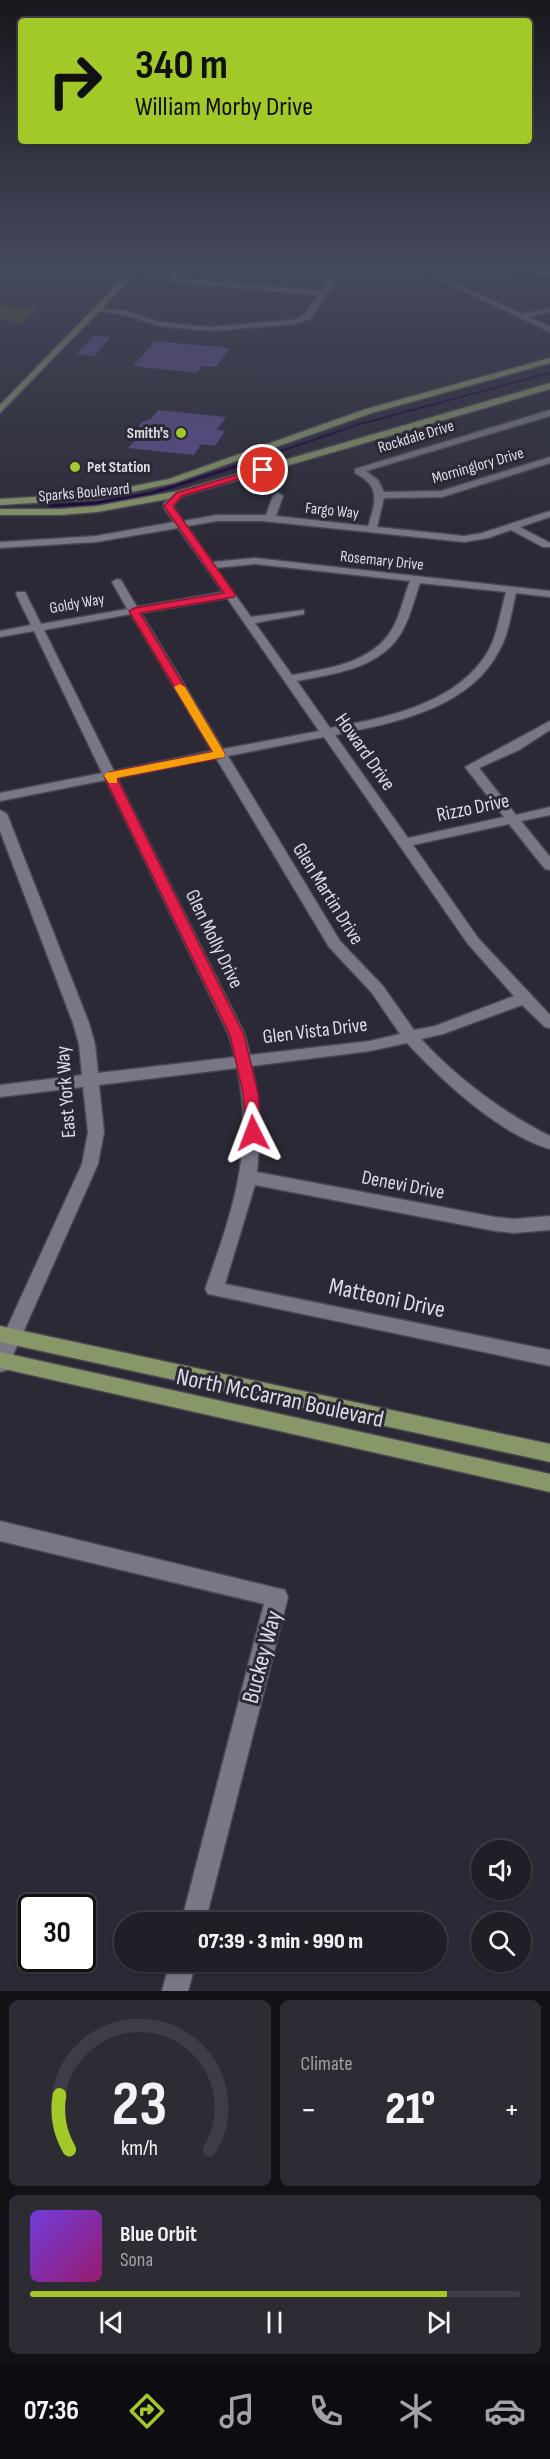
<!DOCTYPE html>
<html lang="en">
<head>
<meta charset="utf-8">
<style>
	:root { --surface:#201f28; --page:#2d2c34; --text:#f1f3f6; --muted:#a2a2a8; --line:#3d3d45; --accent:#a2c928 }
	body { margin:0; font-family:"Sofia Sans Condensed",sans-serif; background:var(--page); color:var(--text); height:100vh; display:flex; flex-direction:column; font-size:22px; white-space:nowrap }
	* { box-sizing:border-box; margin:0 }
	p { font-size:20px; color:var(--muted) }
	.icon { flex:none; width:33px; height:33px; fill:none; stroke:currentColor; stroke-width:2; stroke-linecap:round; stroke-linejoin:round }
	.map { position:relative; height:1991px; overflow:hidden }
	.sheet { display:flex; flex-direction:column; gap:9px; padding:9px; background:#121116; flex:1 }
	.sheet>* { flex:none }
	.guide { position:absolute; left:18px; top:18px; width:514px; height:126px; border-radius:6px; box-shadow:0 2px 4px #0004,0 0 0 2px var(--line); background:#a2c928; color:#111; overflow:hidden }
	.controls { position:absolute; left:471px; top:1840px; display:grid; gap:12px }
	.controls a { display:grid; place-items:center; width:60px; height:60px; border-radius:50%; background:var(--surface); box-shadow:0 2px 4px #0004,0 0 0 2px var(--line); font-size:30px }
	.speed { position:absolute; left:18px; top:1894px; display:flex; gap:12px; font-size:30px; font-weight:700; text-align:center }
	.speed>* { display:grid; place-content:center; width:78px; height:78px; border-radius:50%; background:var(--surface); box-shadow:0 2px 4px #0004,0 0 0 2px var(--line); line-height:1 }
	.speed .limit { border:3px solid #111; border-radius:9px; background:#fff; color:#111 }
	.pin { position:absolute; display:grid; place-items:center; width:51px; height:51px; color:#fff; margin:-26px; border:3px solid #fff; border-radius:50%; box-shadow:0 2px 6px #0007 }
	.me { position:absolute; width:66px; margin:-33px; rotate:357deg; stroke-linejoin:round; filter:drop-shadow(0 0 4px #0008) }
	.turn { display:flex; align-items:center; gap:21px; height:126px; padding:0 18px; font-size:27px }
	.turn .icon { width:78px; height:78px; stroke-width:2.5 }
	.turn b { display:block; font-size:42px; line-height:51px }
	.big { font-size:45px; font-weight:800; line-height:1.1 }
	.sheet .tile { flex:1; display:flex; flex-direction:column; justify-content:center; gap:9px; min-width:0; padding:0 21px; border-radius:9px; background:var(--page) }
	.sheet .dial { align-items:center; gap:0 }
	.dial svg { height:156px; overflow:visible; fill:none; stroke:var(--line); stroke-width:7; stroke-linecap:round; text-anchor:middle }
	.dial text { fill:var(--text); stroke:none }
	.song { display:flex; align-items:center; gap:18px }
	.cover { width:72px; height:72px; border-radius:9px; background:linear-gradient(135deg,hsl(260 70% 55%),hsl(320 70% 35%)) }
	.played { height:6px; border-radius:3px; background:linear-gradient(90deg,var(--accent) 85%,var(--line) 85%) }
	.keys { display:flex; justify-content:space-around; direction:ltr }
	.heat { display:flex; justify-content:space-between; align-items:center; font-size:33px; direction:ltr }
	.sheet .tiles { flex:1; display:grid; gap:9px; grid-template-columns:1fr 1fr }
	.tile:last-child { grid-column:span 2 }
	.trip { position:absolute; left:114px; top:1912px; width:333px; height:60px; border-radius:30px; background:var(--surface); box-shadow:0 2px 4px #0004,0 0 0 2px var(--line); font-weight:800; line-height:60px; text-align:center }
	.tabs { display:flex; height:96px; justify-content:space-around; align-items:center; background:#0d0c10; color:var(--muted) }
	.tabs .icon { width:42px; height:42px }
	.tabs .active { color:var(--accent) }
	.tabs b { font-size:27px; color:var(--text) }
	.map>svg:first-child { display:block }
	.green { fill:#485820 }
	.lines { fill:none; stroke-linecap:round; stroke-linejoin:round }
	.stream-far1 { stroke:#19003b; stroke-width:2 }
	.stream { stroke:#19003b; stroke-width:3 }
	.building { fill:#5c4b8b }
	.minor-casing { stroke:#494651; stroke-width:3 }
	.major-casing { stroke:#494651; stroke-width:3 }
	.minor { fill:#797685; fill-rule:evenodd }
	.major { fill:#889767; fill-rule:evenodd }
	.route { fill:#e11d48; stroke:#92132f; stroke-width:1.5 }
	.slow { fill:#f59e0b }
	.poi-dot { fill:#a2c928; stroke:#2b2935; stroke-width:2 }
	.labels { text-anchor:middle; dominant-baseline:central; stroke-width:6; stroke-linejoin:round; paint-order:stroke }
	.far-poi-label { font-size:16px; font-weight:bold; fill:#dedde6; stroke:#2b2935; text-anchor:end }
	.far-street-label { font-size:16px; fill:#dedde6; stroke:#2b2935 }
	.street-label { font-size:20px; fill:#dedde6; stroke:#2b2935 }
	.near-street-label { font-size:24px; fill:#dedde6; stroke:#2b2935 }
</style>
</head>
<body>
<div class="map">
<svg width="550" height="1991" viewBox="0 0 550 1991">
	<rect width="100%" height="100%" fill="#2b2935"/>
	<!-- green -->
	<path class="green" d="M0,305l39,3 -17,16 -22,-5z"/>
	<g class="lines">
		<!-- stream-far1 -->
		<path class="stream-far1" d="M258,459l99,-34 193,-52"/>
		<!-- stream -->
		<path class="stream" d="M49,506l47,-3 53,-9 114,-36"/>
	</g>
	<!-- building -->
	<path class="building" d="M93,336l17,1 -15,19 -18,-2z
		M155,341l75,7 -14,19 -14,-1 -5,7 -64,-7z
		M158,410l68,7 -9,13 8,1 -10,15 -14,-2 -7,11 -66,-7 8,-9 -4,-1 3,-3h-3l10,-13 9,-3z"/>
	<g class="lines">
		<defs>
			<path id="minor" d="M20,263l61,3 4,-3h8l-10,7z
				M182,263h8l-12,15 143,13 20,-28h7l-38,56 -15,5 -86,7 -50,-5 -34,-11 -33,-5 4,-2 30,3 34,11 49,5 85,-7 10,-5 14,-20 -146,-13 -2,-6z
				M405,263h9l108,51 28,-6v4l-21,5 21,10v5z
				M485,263l65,9v4l-36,-4z
				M550,410v6l-184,55 12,9 6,12 57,-1 109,-34v6l-108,34 -58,1 -7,29 87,9 18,-3 68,-22v6l-30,10 30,16v4h-7l-32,-17 -23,8 -24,4 -201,-21h-46l-30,5 25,36 43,-4 295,33v6l-34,-4c-5,20 -7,41 -17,58 -30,58 -106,72 -164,84l73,103 96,-21 -39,-50 85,-46v9l-31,20 -40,18 37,47 34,-8v8l-29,6 29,36v13l-5,-1 -36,-45 -96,21 65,93 72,77v13l-5,-1 -23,-22 -79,29 -22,5c37,40 80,72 129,97v13c-51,-15 -108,-68 -143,-106l-37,8 -118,15 9,54 -4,52 238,45 19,2 36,-3v14l-36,3 -19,-2 -240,-46 -30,99 325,66v16l-342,-72 -3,-5c27,-76 50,-140 32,-221l-138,17 5,47 -6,32 -89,200 -2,6 -7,2v-29l82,-179 6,-32 -5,-45 -83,10v-12l82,-10 -3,-31 -6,-21 -73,-192v-21l7,4 82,209 6,21 3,29 137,-16 -6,-22 -123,-255 -106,21v-8l102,-20 -68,-142 -34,6v-6l31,-6 -15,-31 1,-2h8l16,32 86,-15 -15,-27 5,-3 4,1 16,27 86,-15 -45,-64 -82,14 -96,6v-6l96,-6 78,-14 -10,-14v-5l15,-12 5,3 -10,10v4l9,13 34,-6h49l7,-19 5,-3 5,3 -7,20 92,10c8,-24 13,-40 -13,-53v-4zM255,564l155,17c-7,17 -10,38 -21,53 -22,30 -63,35 -97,41l-37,-52 49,-9v-4l-53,7 -35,-49zM420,583l86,9c-6,20 -8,43 -19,61 -32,52 -103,65 -157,75l-33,-47c36,-7 81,-12 103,-46 10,-16 14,-35 20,-52zM227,598l92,133 -96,18 -82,-136zM131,614l81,137 -98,20 -70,-141zM324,737l144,207 46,52 -79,30 -21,4 -31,-44 -43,-45 -112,-185zM216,758l113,189 43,46 28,41 -30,7 -120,14 -5,-20 -128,-257z
				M0,1521l285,69 3,7 -83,326h-24l83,-319 -264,-63z
				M170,1962h26l-8,29h-26z"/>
			<path id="major" d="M138,263h8l-146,150v-8z
				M550,358v5l-178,50 -198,70 -75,16 -99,6v-6l99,-6 70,-14 197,-70z
				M550,383v6l-371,108 -82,15 -37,3h-60v-6h60l37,-3 81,-15z
				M0,1326l550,118v18l-550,-120z
				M0,1352l550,122v18l-550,-124z"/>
		</defs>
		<!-- minor casing -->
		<use href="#minor" class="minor-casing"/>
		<!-- major casing -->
		<use href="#major" class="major-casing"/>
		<!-- minor -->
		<use href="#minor" class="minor"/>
		<!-- major -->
		<use href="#major" class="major"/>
	</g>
	<!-- sky -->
	<linearGradient id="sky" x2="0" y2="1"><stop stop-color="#18171d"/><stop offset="0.49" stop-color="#44495c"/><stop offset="1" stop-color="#44495c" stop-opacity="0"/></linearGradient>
	<rect width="550" height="542" fill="url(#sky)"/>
	<!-- route -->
	<path class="route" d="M260,468l8,2 -86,26 -9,10 62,88 -1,3 -94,16 85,141 -5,4 -103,20 127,257 14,58 3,40 -3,4h-10l-2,-4 -3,-40 -13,-58 -126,-259 6,-4 103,-20 -84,-141 5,-3 90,-15 -60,-87 12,-13z"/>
	<!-- slow -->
	<path class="slow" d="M180,684l5,3 40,67 -1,3 -107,21v5h-8l-5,-7 2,-3 107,-21 -39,-65z"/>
	<!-- markers -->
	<g class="poi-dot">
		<circle cx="181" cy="433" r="6"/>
		<circle cx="75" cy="467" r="6"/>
	</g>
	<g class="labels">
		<!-- far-poi labels -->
		<g class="far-poi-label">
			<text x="169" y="433">Smith's</text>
			<text x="87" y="467" text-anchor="start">Pet Station</text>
		</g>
		<!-- far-street labels -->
		<g class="far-street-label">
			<text transform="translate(416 437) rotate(-17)">Rockdale Drive</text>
			<text transform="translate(478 466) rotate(-16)">Morninglory Drive</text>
			<text transform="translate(84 493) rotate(-5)">Sparks Boulevard</text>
			<text transform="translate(332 511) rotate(6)">Fargo Way</text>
			<text transform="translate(382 561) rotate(6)">Rosemary Drive</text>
			<text transform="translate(77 604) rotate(-10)">Goldy Way</text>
		</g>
		<!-- street labels -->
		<g class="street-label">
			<text transform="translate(365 752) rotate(55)">Howard Drive</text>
			<text transform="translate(473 808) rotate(-12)">Rizzo Drive</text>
			<text transform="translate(328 894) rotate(58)">Glen Martin Drive</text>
			<text transform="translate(214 939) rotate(64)">Glen Molly Drive</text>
			<text transform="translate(315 1031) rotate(-7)">Glen Vista Drive</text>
			<text transform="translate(66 1092) rotate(-94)">East York Way</text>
			<text transform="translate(403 1185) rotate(11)">Denevi Drive</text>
		</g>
		<!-- near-street labels -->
		<g class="near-street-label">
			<text transform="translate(387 1298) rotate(12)">Matteoni Drive</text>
			<text transform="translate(280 1398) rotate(12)">North McCarran Boulevard</text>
			<text transform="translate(262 1657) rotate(-75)">Buckey Way</text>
		</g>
	</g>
</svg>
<div class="controls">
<a><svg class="icon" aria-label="sound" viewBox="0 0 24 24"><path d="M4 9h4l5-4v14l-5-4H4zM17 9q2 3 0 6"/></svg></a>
<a><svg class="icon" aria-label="search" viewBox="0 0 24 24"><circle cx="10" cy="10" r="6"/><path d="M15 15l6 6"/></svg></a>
</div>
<div class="speed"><div class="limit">30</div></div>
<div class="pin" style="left:263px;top:470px;background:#d93025"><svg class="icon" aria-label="arrive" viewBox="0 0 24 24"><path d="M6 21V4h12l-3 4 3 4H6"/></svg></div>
<svg class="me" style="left:253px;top:1133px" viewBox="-20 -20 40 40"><path d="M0-17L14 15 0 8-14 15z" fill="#e11d48" stroke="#fff" stroke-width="4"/></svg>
<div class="trip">07:39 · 3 min · 990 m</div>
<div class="guide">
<div class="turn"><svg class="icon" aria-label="right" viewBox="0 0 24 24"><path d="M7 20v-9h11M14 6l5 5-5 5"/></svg><div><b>340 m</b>William Morby Drive</div></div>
</div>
</div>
<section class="sheet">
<div class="tiles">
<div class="tile dial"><svg viewBox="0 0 100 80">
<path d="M14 69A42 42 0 1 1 86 69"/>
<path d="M14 69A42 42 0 0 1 9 41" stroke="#a2c928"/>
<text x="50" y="56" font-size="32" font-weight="700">23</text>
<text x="50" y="72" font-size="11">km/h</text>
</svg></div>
<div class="tile"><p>Climate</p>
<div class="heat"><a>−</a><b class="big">21°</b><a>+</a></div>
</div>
<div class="tile">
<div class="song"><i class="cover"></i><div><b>Blue Orbit</b><p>Sona</p></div></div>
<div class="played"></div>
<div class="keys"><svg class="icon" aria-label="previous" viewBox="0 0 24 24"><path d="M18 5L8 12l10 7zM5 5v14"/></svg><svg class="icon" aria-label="pause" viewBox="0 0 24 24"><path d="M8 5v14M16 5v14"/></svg><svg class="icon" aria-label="next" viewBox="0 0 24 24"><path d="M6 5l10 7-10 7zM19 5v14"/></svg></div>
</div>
</div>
</section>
<nav class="tabs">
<b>07:36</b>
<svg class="icon active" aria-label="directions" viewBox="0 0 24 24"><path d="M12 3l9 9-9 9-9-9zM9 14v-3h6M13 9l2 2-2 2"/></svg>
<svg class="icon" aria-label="music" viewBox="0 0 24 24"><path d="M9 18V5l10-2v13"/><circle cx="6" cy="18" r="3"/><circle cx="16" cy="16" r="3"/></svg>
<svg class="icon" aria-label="phone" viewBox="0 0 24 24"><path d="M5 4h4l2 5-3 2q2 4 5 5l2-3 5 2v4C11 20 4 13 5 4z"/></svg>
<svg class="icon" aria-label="climate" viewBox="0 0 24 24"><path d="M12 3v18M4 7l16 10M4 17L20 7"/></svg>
<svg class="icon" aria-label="car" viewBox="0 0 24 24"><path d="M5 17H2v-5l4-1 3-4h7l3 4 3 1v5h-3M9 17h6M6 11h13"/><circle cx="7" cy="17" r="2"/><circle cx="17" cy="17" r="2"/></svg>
</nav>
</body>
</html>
